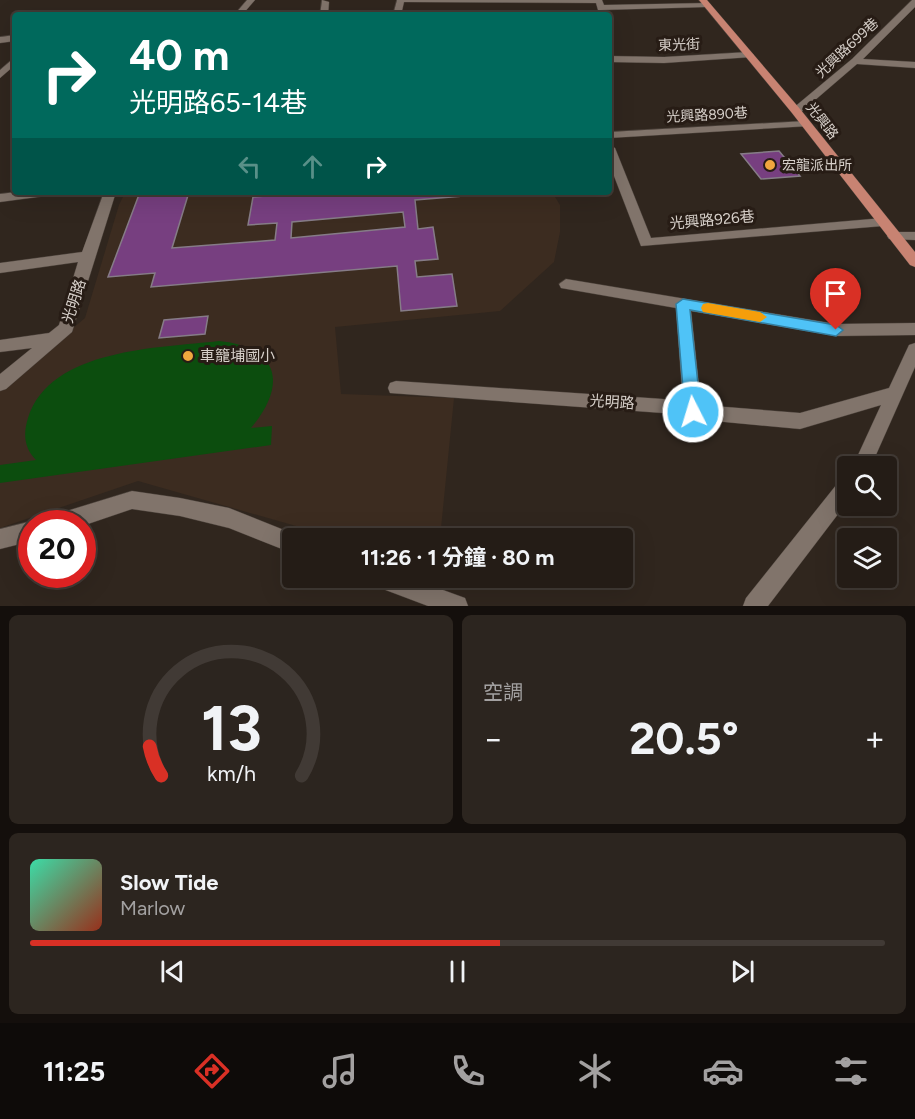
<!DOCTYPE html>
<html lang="zh-TW">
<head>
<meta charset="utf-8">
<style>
	:root { --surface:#241c16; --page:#2c251f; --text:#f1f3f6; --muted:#a3a1a1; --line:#413a35; --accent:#d93025 }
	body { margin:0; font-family:Figtree,"Noto Sans TC",sans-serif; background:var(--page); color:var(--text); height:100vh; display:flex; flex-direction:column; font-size:22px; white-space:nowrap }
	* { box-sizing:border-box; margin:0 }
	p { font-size:20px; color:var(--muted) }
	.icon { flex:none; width:33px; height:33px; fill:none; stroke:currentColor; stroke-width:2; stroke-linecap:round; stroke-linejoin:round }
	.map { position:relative; height:606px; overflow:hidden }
	.details { display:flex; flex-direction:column; gap:9px; padding:9px; background:#140f0c; flex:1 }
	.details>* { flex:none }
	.banner { position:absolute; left:12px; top:12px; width:600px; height:183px; border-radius:6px; box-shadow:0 6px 24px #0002,0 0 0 2px var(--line); background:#00695c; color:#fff; overflow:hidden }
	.controls { position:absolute; left:837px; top:456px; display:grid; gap:12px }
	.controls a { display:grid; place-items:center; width:60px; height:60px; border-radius:6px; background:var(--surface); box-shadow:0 6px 24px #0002,0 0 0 2px var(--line); font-size:30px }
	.speed { position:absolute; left:18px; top:510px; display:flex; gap:12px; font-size:30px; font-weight:700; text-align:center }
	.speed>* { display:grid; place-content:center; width:78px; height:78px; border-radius:50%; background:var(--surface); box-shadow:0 6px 24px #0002,0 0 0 2px var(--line); line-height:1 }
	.speed .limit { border:9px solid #d22; background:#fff; color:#111 }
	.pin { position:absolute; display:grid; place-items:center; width:51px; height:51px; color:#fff; margin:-62px -26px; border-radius:50% 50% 50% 0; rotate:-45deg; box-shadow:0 0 6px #0007 }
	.pin .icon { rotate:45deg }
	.me { position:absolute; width:66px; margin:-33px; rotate:355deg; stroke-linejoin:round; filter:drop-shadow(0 0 4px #0008) }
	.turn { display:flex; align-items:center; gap:21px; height:126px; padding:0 18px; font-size:27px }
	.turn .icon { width:78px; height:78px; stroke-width:2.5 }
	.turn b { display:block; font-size:42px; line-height:51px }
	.lanes { display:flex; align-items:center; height:57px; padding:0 18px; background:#0003; justify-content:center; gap:30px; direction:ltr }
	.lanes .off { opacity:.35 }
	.big { font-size:45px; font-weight:700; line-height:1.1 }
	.details .tile { flex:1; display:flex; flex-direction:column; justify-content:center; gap:9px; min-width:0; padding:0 21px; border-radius:9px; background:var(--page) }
	.details .dial { align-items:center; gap:0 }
	.dial svg { height:156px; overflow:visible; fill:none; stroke:var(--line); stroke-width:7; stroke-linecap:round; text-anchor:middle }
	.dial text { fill:var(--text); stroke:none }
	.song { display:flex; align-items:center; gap:18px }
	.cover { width:72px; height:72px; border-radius:9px; background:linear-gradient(135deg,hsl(160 70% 55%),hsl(10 70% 35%)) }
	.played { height:6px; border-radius:3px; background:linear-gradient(90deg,var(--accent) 55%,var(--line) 55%) }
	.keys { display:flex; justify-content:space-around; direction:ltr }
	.heat { display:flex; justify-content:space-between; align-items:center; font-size:33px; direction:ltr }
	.details .tiles { flex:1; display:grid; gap:9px; grid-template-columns:1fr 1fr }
	.tile:last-child { grid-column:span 2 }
	.trip { position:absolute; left:282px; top:528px; width:351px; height:60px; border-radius:6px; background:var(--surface); box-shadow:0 6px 24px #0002,0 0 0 2px var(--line); font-weight:700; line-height:60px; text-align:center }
	.dock { display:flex; height:96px; justify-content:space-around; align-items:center; background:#0e0b09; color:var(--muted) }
	.dock .icon { width:42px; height:42px }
	.dock .selected { color:var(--accent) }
	.dock b { font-size:27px; color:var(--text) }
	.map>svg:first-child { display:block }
	.built { fill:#3c2c20 }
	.green { fill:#0c4d0e }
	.building { fill:#773f80; stroke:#867c87; stroke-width:1.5; fill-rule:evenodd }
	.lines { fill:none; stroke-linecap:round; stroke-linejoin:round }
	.minor-casing { stroke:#4a413a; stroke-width:1 }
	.major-casing { stroke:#4a413a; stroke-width:1 }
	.minor { fill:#81746b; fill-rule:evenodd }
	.major { fill:#c88372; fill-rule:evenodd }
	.route { fill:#4fc3f7; stroke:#337fa1; stroke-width:1.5 }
	.slow { fill:#f59e0b }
	.poi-dot { fill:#f0a73e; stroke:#271c15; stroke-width:2 }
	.labels { text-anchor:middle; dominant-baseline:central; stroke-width:6; stroke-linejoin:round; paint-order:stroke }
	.far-street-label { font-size:14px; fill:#d7d0ca; stroke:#271c15 }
	.far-poi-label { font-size:14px; fill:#d7d0ca; stroke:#271c15; text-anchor:start }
	.street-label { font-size:15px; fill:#d7d0ca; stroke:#271c15 }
	.poi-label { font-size:15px; fill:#d7d0ca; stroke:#271c15; text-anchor:start }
</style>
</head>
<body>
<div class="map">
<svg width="915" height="606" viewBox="0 0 915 606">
	<rect width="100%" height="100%" fill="#30261e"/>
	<!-- built -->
	<path class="built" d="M151,192h401l8,13v27l-6,30 -54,49 -165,16 6,67 113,4 -14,140h-102l-200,-57 -138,47v-138l85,-72 34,-113 4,-8z"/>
	<!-- green -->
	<path class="green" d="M219,341c60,6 69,43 32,87l21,-2 -1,19 -271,38v-18l36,-5c-12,-12 -13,-26 -8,-42 22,-70 132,-70 191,-77z"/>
	<!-- building -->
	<path class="building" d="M779,151l21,25 -39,3 -20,-25z
		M140,192h49l-17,56 103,-8 2,-17 -29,2 5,-28 62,-5h197l-97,8 3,29 15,-2 5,32 -23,2 2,16 35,-3 5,32 -56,5 -4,-45 -246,21 4,-14 -47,4zM403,212l2,15 -114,11 1,-16z
		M208,316l-3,18 -46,4 5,-18z"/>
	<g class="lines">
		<defs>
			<path id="minor" d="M247,0h8l-13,15h-8z
				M322,0l7,2 -1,13h-8z
				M397,0h205l2,5 103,-2 4,2 -4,2 -106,3h-3l-2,-7 -192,-1 -3,13h-8z
				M912,0h3v7l-52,52 52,3v6l-58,-4 -57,49h-8v-4l60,-50z
				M15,35v6l-15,2v-6z
				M749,52l5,3 -2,2 -88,6 -55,-1v-6l55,1z
				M15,57v8l-15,13v-8z
				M806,121l5,3 -1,2 -201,12v-6z
				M609,145l6,3 36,90 232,-20 7,4 -7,4 -242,20 -32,-83z
				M16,192h35l-6,4 -45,6v-8z
				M104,192h12l-44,140 -66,57 -6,2v-17l32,-26 -32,4v-12l49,-7 10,-8 19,-63 -78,11v-10l82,-11z
				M894,232h21v8l-26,-1 -2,-3 2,-3z
				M566,279l270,45 79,-1v12l-79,1 -145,-25 10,94 99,8 89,-25 20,-43 6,-2v24l-44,99h-18l28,-61 -81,24 -107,-10 -30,-6 -273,-20 -2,-5 2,-5 6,-2 267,18 20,4 -7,-95 -115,-20 -2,-4z
				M848,476v25l-80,105h-25l3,-8 95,-119z
				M132,491l48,7 49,10 70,28 1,2h-8v15l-63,-25 -49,-12 -48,-7 -50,17v-2h-35l3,-7 7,-3z
				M32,521l6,3h-6v17l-32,8v-20z
				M372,578h38l55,20 3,8h-40l-53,-20z"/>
			<path id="major" d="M699,0h8l93,109 115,143v15l-5,-2 -118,-152z"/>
		</defs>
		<!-- minor casing -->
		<use href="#minor" class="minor-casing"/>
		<!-- major casing -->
		<use href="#major" class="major-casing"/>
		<!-- minor -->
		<use href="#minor" class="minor"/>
		<!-- major -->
		<use href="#major" class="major"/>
	</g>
	<!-- route -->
	<path class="route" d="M683,299l153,26 7,5 -7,6 -146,-26 11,102 -2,5 -6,2 -6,-2 -2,-5 -9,-108z"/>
	<!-- slow -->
	<path class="slow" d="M708,303l52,9 7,5 -7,5 -57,-10 -2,-4 2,-4z"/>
	<!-- markers -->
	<g class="poi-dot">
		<circle cx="770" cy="165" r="6"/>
		<circle cx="188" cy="356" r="6"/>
	</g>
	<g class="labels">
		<!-- far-street labels -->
		<g class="far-street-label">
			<text transform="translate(679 45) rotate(-2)">東光街</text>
			<text transform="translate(847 48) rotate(-43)">光興路699巷</text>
			<text transform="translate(707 115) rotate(-3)">光興路890巷</text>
			<text transform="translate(822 121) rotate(52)">光興路</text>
		</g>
		<!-- far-poi labels -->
		<g class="far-poi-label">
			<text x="782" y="165">宏龍派出所</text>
		</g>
		<!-- street labels -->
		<g class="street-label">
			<text transform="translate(712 220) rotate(-5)">光興路926巷</text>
			<text transform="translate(74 301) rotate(-72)">光明路</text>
			<text transform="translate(612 402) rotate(4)">光明路</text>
		</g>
		<!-- poi labels -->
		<g class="poi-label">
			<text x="200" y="356">車籠埔國小</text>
		</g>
	</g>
</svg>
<div class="controls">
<a><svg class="icon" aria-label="search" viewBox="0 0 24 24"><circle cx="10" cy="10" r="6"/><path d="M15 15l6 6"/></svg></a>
<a><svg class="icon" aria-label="layers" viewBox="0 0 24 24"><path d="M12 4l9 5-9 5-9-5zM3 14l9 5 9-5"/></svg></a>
</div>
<div class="speed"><div class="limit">20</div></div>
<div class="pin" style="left:836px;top:330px;background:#d93025"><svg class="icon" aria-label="arrive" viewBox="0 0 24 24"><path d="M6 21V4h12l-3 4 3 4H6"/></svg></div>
<svg class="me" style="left:693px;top:412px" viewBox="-20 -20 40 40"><circle r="17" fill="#4fc3f7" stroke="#fff" stroke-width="3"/><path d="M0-11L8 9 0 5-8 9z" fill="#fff"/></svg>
<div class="trip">11:26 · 1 分鐘 · 80 m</div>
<div class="banner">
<div class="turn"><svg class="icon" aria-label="right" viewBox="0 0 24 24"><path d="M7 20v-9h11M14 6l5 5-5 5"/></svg><div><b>40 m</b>光明路65-14巷</div></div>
<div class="lanes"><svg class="icon off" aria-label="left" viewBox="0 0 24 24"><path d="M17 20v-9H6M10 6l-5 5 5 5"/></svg><svg class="icon off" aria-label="ahead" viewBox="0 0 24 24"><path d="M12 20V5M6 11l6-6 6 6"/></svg><svg class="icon" aria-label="right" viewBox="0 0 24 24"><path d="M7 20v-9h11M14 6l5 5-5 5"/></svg></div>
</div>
</div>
<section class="details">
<div class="tiles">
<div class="tile dial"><svg viewBox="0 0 100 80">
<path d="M14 69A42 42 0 1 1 86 69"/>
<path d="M14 69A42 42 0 0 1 8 54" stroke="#d93025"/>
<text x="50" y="56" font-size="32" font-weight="700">13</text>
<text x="50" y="72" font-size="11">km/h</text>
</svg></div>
<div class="tile"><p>空調</p>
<div class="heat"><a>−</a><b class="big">20.5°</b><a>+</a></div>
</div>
<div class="tile">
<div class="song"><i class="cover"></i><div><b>Slow Tide</b><p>Marlow</p></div></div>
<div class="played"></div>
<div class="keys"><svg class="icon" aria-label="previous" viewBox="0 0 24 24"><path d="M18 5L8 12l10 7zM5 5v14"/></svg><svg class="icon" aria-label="pause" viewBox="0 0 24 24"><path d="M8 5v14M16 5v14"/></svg><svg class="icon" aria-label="next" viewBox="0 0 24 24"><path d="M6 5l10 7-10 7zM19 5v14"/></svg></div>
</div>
</div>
</section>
<nav class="dock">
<b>11:25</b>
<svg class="icon selected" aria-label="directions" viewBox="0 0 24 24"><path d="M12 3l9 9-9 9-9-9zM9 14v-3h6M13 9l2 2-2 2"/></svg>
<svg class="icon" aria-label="music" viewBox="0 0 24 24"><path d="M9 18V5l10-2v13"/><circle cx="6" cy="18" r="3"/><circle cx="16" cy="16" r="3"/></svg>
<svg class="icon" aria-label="phone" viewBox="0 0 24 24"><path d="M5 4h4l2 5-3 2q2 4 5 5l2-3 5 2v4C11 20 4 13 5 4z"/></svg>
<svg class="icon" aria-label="climate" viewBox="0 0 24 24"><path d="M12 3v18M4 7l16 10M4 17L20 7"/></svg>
<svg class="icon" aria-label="car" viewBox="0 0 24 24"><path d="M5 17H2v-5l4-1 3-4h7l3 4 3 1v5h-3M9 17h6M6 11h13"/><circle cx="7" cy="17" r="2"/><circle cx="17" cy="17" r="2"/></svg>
<svg class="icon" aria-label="filters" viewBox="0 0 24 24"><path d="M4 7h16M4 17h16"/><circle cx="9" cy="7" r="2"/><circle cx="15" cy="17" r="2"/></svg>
</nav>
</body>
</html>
